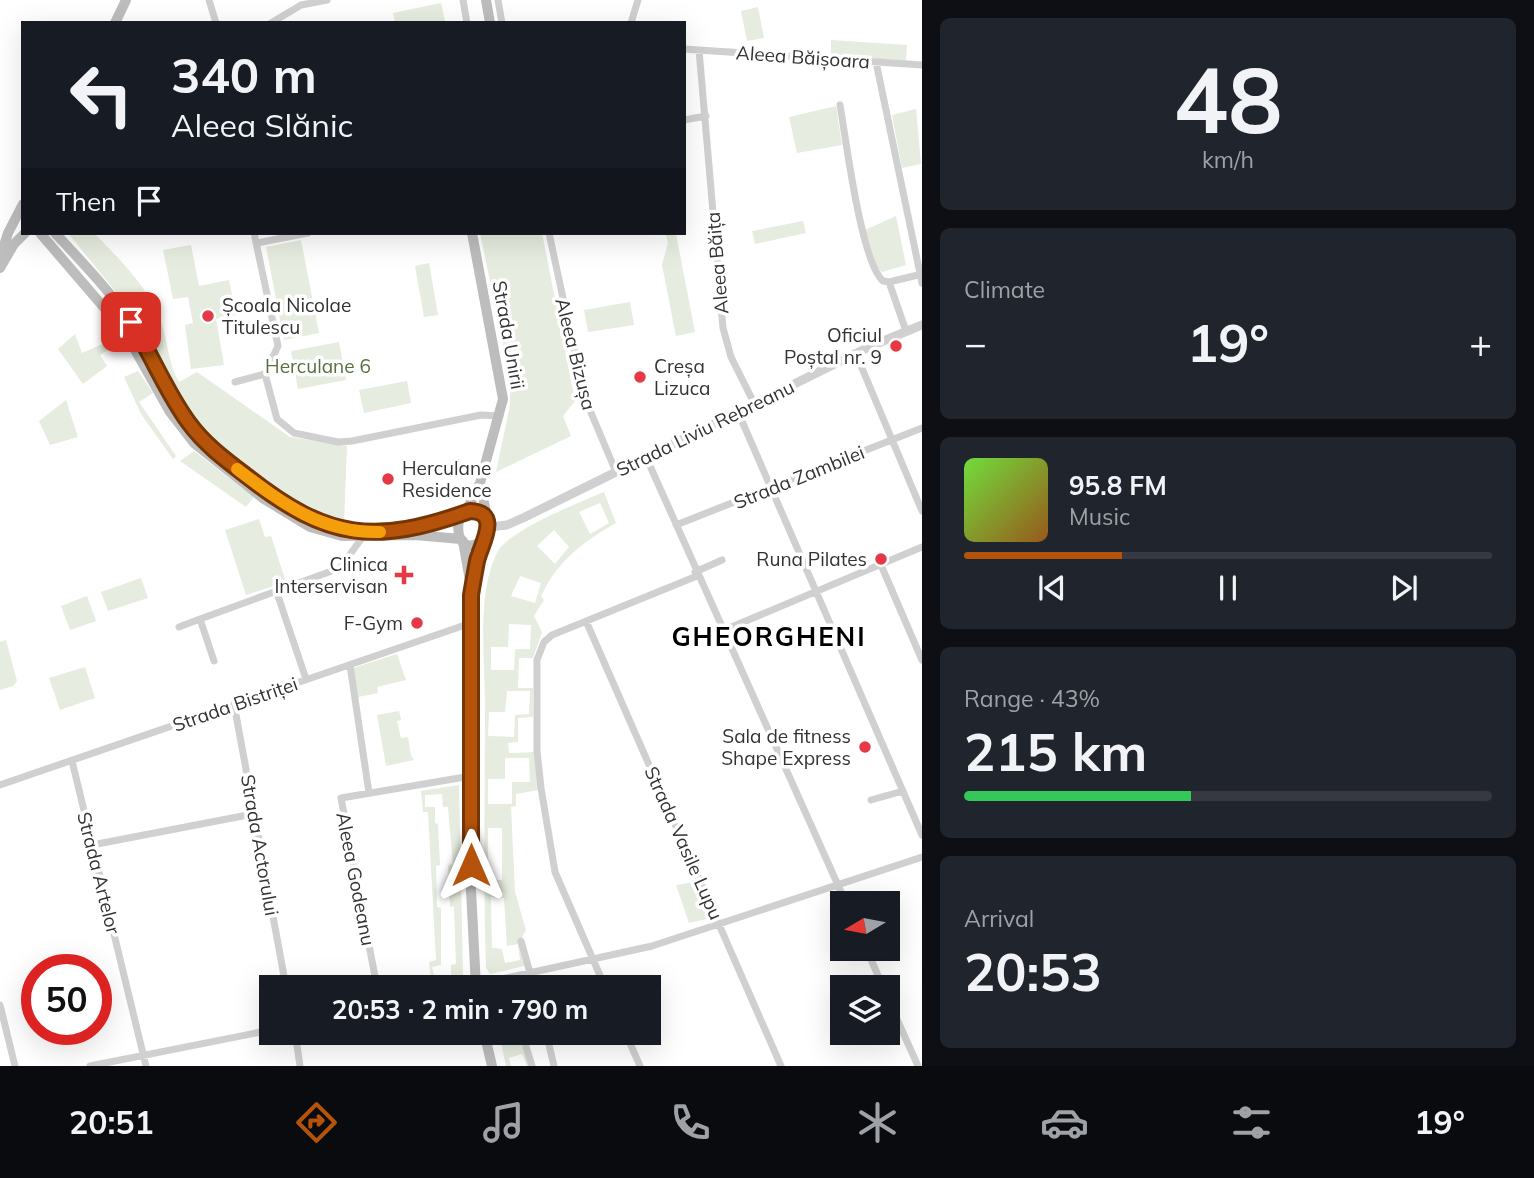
<!DOCTYPE html>
<html lang="en">
<head>
<meta charset="utf-8">
<style>
	:root { --surface:#171b24; --page:#20242c; --text:#f1f3f6; --muted:#9ea1a6; --line:#363941; --accent:#b45309 }
	body { margin:0; font-family:Mulish,sans-serif; background:var(--page); color:var(--text); height:100vh; display:flex; flex-direction:column; font-size:26px; white-space:nowrap }
	* { box-sizing:border-box; margin:0 }
	p { font-size:23px; color:var(--muted) }
	.icon { flex:none; width:38px; height:38px; fill:none; stroke:currentColor; stroke-width:2; stroke-linecap:round; stroke-linejoin:round }
	.map { position:relative; flex:1; overflow:hidden }
	.panel { display:flex; flex-direction:column; gap:18px; padding:18px; background:#0d0f14; width:612px }
	.panel>* { flex:none }
	.top-card { position:absolute; left:21px; top:21px; width:665px; height:214px; border-radius:0px; box-shadow:0 7px 28px #0002; background:#171b24; color:var(--text); overflow:hidden }
	.needle { width:46px; rotate:260deg }
	.controls { position:absolute; left:830px; top:891px; display:grid; gap:14px }
	.controls a { display:grid; place-items:center; width:70px; height:70px; border-radius:0px; background:var(--surface); box-shadow:0 7px 28px #0002; font-size:35px }
	.speed { position:absolute; left:21px; top:954px; display:flex; gap:14px; font-size:35px; font-weight:700; text-align:center }
	.speed>* { display:grid; place-content:center; width:91px; height:91px; border-radius:50%; background:var(--surface); box-shadow:0 7px 28px #0002; line-height:1 }
	.speed .limit { border:10px solid #d22; background:#fff; color:#111 }
	.pin { position:absolute; display:grid; place-items:center; width:60px; height:60px; color:#fff; margin:-30px; border-radius:14px; box-shadow:0 4px 10px #0006 }
	.me { position:absolute; width:77px; margin:-38px; rotate:0deg; stroke-linejoin:round; filter:drop-shadow(0 0 5px #0008) }
	.turn { display:flex; align-items:center; gap:24px; height:147px; padding:0 35px; font-size:32px }
	.turn .icon { width:91px; height:91px; stroke-width:2.5 }
	.turn b { display:block; font-size:49px; line-height:60px }
	.then { display:flex; align-items:center; height:66px; padding:0 35px; background:#0003; gap:14px; font-size:26px }
	.big { font-size:52px; font-weight:700; line-height:1.1 }
	.panel .card { flex:1; display:flex; flex-direction:column; justify-content:center; gap:10px; min-width:0; padding:0 24px; border-radius:10px; background:var(--page) }
	.panel .dial { align-items:center; gap:0 }
	.dial b { font-size:91px; line-height:1 }
	.song { display:flex; align-items:center; gap:21px }
	.cover { width:84px; height:84px; border-radius:10px; background:linear-gradient(135deg,hsl(100 70% 55%),hsl(30 70% 35%)) }
	.played { height:7px; border-radius:4px; background:linear-gradient(90deg,var(--accent) 30%,var(--line) 30%) }
	.keys { display:flex; justify-content:space-around; direction:ltr }
	.heat { display:flex; justify-content:space-between; align-items:center; font-size:38px; direction:ltr }
	.charge { height:10px; border-radius:5px; background:linear-gradient(90deg,#34c759 43%,var(--line) 0) }
	.trip { position:absolute; left:259px; top:975px; width:402px; height:70px; border-radius:0px; background:var(--surface); box-shadow:0 7px 28px #0002; font-weight:700; line-height:70px; text-align:center }
	.tabs { display:flex; height:112px; justify-content:space-around; align-items:center; background:#090b0e; color:var(--muted) }
	.tabs .icon { width:49px; height:49px }
	.tabs .current { color:var(--accent) }
	.tabs b { font-size:32px; color:var(--text) }
	main { display:flex; flex:1; min-height:0 }
	.map>svg:first-child { display:block }
	.green { fill:#e6ecdf; fill-rule:evenodd }
	.lines { fill:none; stroke-linecap:round; stroke-linejoin:round }
	.minor { stroke:#d0d0d0; stroke-width:7 }
	.tertiary { stroke:#d0d0d0; stroke-width:9 }
	.secondary { stroke:#bdbdbd; stroke-width:10 }
	.route-casing { stroke:#753606; stroke-width:18 }
	.route { stroke:#b45309; stroke-width:12 }
	.slow { stroke:#f59e0b; stroke-width:12 }
	.poi-dot { fill:#e63946; stroke:#fff; stroke-width:2.5 }
	.labels { text-anchor:middle; dominant-baseline:central; stroke-width:7; stroke-linejoin:round; paint-order:stroke }
	.street-label { font-size:19px; fill:#333; stroke:#fff }
	.poi-label { font-size:19px; fill:#333; stroke:#fff; text-anchor:end }
	.park-label { font-size:19px; fill:#56703f; stroke:#fff }
	.district-label { font-size:26px; font-weight:bold; letter-spacing:2px; fill:#000; stroke:#fff }
</style>
</head>
<body>
<main>
<div class="map">
<svg width="922" height="1066" viewBox="0 0 922 1066">
	<rect width="100%" height="100%" fill="#fff"/>
	<!-- green -->
	<path class="green" d="M441,3l4,18 -50,2 -2,-10z
		M758,7l6,31 -17,3 -6,-30z
		M831,40l76,5 -1,17 -75,-8z
		M836,106l6,39 -45,8 -8,-36z
		M916,109l5,55 -19,4 -10,-53z
		M896,216l10,49 -24,7 -5,-5 -12,-37z
		M803,221l3,12 -51,11 -3,-13z
		M68,233h26c27,28 55,54 68,92 6,18 7,41 17,57l18,-10 93,65 57,9 -3,78c-59,-15 -140,-85 -171,-135l2,-3 -43,-74z
		M480,233h62l33,168 -12,15 8,20 -75,36 14,-67v-27z
		M676,234l19,98 -19,4 -14,-71 6,-22 -2,-8z
		M301,240l18,93 -35,7 -18,-93z
		M191,245l8,41 30,-6 7,35 -20,4 8,46 -33,4 -6,-44 8,-2 -5,-26 -15,2 -10,-49z
		M429,263l9,52 -14,2 -9,-51z
		M630,302l4,23 -46,7 -4,-22z
		M75,334l7,19 32,-14 3,6 -17,10 7,11 -24,18 -25,-35z
		M339,342l7,38 -48,9 -7,-38z
		M138,371l15,22 -14,9 37,54 -3,3 -32,-45 -17,-37z
		M407,381l4,22 -47,10 -5,-23z
		M66,400l12,37 -28,8 -11,-24z
		M194,451l60,46 -8,10 -66,-46z
		M604,492l12,31c-33,19 -58,37 -75,73l3,4 -10,16 8,16 -9,26h-14l-1,30h15v29l-15,1v24l-10,1 1,10 27,-1 2,38 -22,4v12l-5,1 4,85 11,38 -5,9 8,26 -39,9 -4,-6c-3,-85 -1,-170 -1,-254 1,-47 -10,-121 13,-163 12,-21 82,-49 106,-59zM600,503l9,20 -19,11 -11,-22zM554,530l15,17 -14,17 -18,-18zM520,576l21,7 -6,20 -24,-7zM509,624l22,1 -1,24h-15l-1,21h-23v-23h17zM507,691h23l-1,23 -14,1 -1,22 -26,-1 1,-24h16zM505,758h24l1,24h-18v22h-24v-25h17zM488,828h14v52h-14zM491,897l13,1 3,48 11,-2 2,16 -15,3 -3,-14 -10,-1z
		M259,519l6,18 6,-1 15,46 -40,13 -21,-65z
		M141,578l7,20 -40,13 -7,-19z
		M87,596l9,25 -26,9 -9,-24z
		M6,640l11,41 -4,5 -13,4v-48z
		M397,654l9,26 -29,7 1,6 -20,4 -5,-29z
		M85,667l10,31 -35,12 -11,-32z
		M399,711l2,9 -4,1 4,17 7,-1 3,19 3,4 -28,6 -9,-51z
		M459,785l4,192 -31,7 -3,-22 7,-2 -8,-148h-5l-2,-21zM442,794l1,13h5l5,57 -5,1 2,42 4,-1 2,58 -5,1v11l-16,4 -3,-13 9,-2v-57l-4,-1 -1,-41 4,-1 -2,-41 -3,-1v-16h-10v-12z
		M695,882l12,37 -18,4 -13,-38z
		M499,1033h4l3,7 18,-7 6,33h-3l-5,-12 -13,4 2,8h-5z"/>
	<g class="lines">
		<!-- minor -->
		<path class="minor" d="M209,0l7,23
			M463,0l4,23
			M498,0l4,23
			M271,23l30,-18 26,-5
			M631,23l7,-23
			M684,49l238,16
			M699,50l24,278 8,29 23,46
			M876,62l46,221
			M840,105c6,34 21,157 43,176l6,1 17,49
			M684,120l22,-4
			M254,233l24,113 -13,28 12,45 17,14 44,9 14,-1 129,-26 19,1
			M549,233l35,163 32,76
			M257,243l51,-10
			M889,282l29,-7
			M856,354l66,157
			M235,382l30,-8
			M738,412l184,423
			M646,457l200,446
			M676,525l246,-97
			M881,565l41,95
			M695,572l27,-12
			M277,593l29,86
			M586,621l195,445
			M179,627l21,-8
			M722,631l200,-84
			M214,661l-14,-42 140,-51 22,-30
			M350,665l19,128
			M234,704l52,283
			M72,761l74,305
			M0,785l471,-162
			M871,800l32,-9
			M92,845l161,-31
			M521,941l13,46
			M866,948l17,39
			M377,987l-36,-189 130,-22
			M465,987l187,-41 270,-89
			M605,987l-50,-115 -14,-84 -4,-37v-91l7,-18 8,-7 145,-59
			M887,997l31,69
			M0,1005l15,61
			M295,1032l5,34
			M527,1032l-2,11 7,23
			M546,1032l8,34
			M625,1032l15,34
			M90,1066l181,-36"/>
		<!-- tertiary -->
		<path class="tertiary" d="M489,527l18,-2 18,-8 344,-170 53,-22"/>
		<!-- secondary -->
		<path class="secondary" d="M486,0l4,23
			M115,23l11,-23
			M40,233l85,99 45,80 24,31 70,56 46,28 32,9 73,-1 46,4
			M55,233c26,28 54,57 76,89 19,28 31,61 50,89 31,48 105,105 161,118
			M0,258l8,-25 15,-29
			M0,268l14,-24 11,-11
			M465,513l15,-30 23,-84 -31,-166
			M406,530l54,-14
			M486,537c-38,36 -36,-56 0,-18
			M463,541l7,40
			M476,987l-5,-97v-267l6,-61 12,-35 -9,-44
			M484,1032l8,34"/>
	</g>
	<g class="lines">
		<defs>
			<path id="route" d="M131,322c21,33 35,70 58,101 16,22 38,38 59,54 80,63 127,68 222,34 32,1 11,33 7,50 -2,11 -4,22 -6,34v270"/>
		</defs>
		<!-- route casing -->
		<use href="#route" class="route-casing"/>
		<!-- route -->
		<use href="#route" class="route"/>
		<!-- slow -->
		<path class="slow" d="M237,469c45,34 84,64 143,63"/>
	</g>
	<!-- markers -->
	<g class="poi-dot">
		<circle cx="208" cy="316" r="7"/>
		<circle cx="896" cy="346" r="7"/>
		<circle cx="640" cy="377" r="7"/>
		<circle cx="388" cy="479" r="7"/>
		<circle cx="881" cy="559" r="7"/>
		<path d="M400.5 564.5h7v7h7v7h-7v7h-7v-7h-7v-7h7z"/>
		<circle cx="417" cy="623" r="7"/>
		<circle cx="865" cy="747" r="7"/>
	</g>
	<g class="labels">
		<!-- street labels -->
		<g class="street-label">
			<text transform="translate(803 57) rotate(4)">Aleea Băișoara</text>
			<text transform="translate(717 263) rotate(-95)">Aleea Băița</text>
			<text transform="translate(509 335) rotate(80)">Strada Unirii</text>
			<text transform="translate(576 354) rotate(76)">Aleea Bizușa</text>
			<text transform="translate(705 428) rotate(-26)">Strada Liviu Rebreanu</text>
			<text transform="translate(799 477) rotate(-22)">Strada Zambilei</text>
			<text transform="translate(235 704) rotate(-19)">Strada Bistriței</text>
			<text transform="translate(684 843) rotate(66)">Strada Vasile Lupu</text>
			<text transform="translate(260 845) rotate(80)">Strada Actorului</text>
			<text transform="translate(99 873) rotate(76)">Strada Artelor</text>
			<text transform="translate(356 879) rotate(79)">Aleea Godeanu</text>
		</g>
		<!-- poi labels -->
		<g class="poi-label">
			<text x="222" y="305" text-anchor="start">Școala Nicolae<tspan x="222" dy="22">Titulescu</tspan></text>
			<text x="882" y="335">Oficiul<tspan x="882" dy="22">Poștal nr. 9</tspan></text>
			<text x="654" y="366" text-anchor="start">Creșa<tspan x="654" dy="22">Lizuca</tspan></text>
			<text x="402" y="468" text-anchor="start">Herculane<tspan x="402" dy="22">Residence</tspan></text>
			<text x="867" y="559">Runa Pilates</text>
			<text x="388" y="564">Clinica<tspan x="388" dy="22">Interservisan</tspan></text>
			<text x="403" y="623">F-Gym</text>
			<text x="851" y="736">Sala de fitness<tspan x="851" dy="22">Shape Express</tspan></text>
		</g>
		<!-- park labels -->
		<g class="park-label">
			<text x="318" y="366">Herculane 6</text>
		</g>
		<!-- district labels -->
		<g class="district-label">
			<text x="769" y="636">GHEORGHENI</text>
		</g>
	</g>
</svg>
<div class="controls">
<a><svg class="needle" viewBox="-14 -14 28 28"><path d="M0-13l5 13h-10z" fill="#e53935"/><path d="M0 13l5-13h-10z" fill="#9ea1a6"/></svg></a>
<a><svg class="icon" aria-label="layers" viewBox="0 0 24 24"><path d="M12 4l9 5-9 5-9-5zM3 14l9 5 9-5"/></svg></a>
</div>
<div class="speed"><div class="limit">50</div></div>
<div class="pin" style="left:131px;top:322px;background:#d93025"><svg class="icon" aria-label="arrive" viewBox="0 0 24 24"><path d="M6 21V4h12l-3 4 3 4H6"/></svg></div>
<svg class="me" style="left:471px;top:865px" viewBox="-20 -20 40 40"><path d="M0-17L14 15 0 8-14 15z" fill="#b45309" stroke="#fff" stroke-width="4"/></svg>
<div class="trip">20:53 · 2 min · 790 m</div>
<div class="top-card">
<div class="turn"><svg class="icon" aria-label="left" viewBox="0 0 24 24"><path d="M17 20v-9H6M10 6l-5 5 5 5"/></svg><div><b>340 m</b>Aleea Slănic</div></div>
<div class="then">Then<svg class="icon" aria-label="arrive" viewBox="0 0 24 24"><path d="M6 21V4h12l-3 4 3 4H6"/></svg></div>
</div>
</div>
<section class="panel">
<div class="card dial"><b>48</b><p>km/h</p></div>
<div class="card"><p>Climate</p>
<div class="heat"><a>−</a><b class="big">19°</b><a>+</a></div>
</div>
<div class="card">
<div class="song"><i class="cover"></i><div><b>95.8 FM</b><p>Music</p></div></div>
<div class="played"></div>
<div class="keys"><svg class="icon" aria-label="previous" viewBox="0 0 24 24"><path d="M18 5L8 12l10 7zM5 5v14"/></svg><svg class="icon" aria-label="pause" viewBox="0 0 24 24"><path d="M8 5v14M16 5v14"/></svg><svg class="icon" aria-label="next" viewBox="0 0 24 24"><path d="M6 5l10 7-10 7zM19 5v14"/></svg></div>
</div>
<div class="card"><p>Range · 43%</p><b class="big">215 km</b><div class="charge"></div></div>
<div class="card"><p>Arrival</p><b class="big">20:53</b></div>
</section>
</main>
<nav class="tabs">
<b>20:51</b>
<svg class="icon current" aria-label="directions" viewBox="0 0 24 24"><path d="M12 3l9 9-9 9-9-9zM9 14v-3h6M13 9l2 2-2 2"/></svg>
<svg class="icon" aria-label="music" viewBox="0 0 24 24"><path d="M9 18V5l10-2v13"/><circle cx="6" cy="18" r="3"/><circle cx="16" cy="16" r="3"/></svg>
<svg class="icon" aria-label="phone" viewBox="0 0 24 24"><path d="M5 4h4l2 5-3 2q2 4 5 5l2-3 5 2v4C11 20 4 13 5 4z"/></svg>
<svg class="icon" aria-label="climate" viewBox="0 0 24 24"><path d="M12 3v18M4 7l16 10M4 17L20 7"/></svg>
<svg class="icon" aria-label="car" viewBox="0 0 24 24"><path d="M5 17H2v-5l4-1 3-4h7l3 4 3 1v5h-3M9 17h6M6 11h13"/><circle cx="7" cy="17" r="2"/><circle cx="17" cy="17" r="2"/></svg>
<svg class="icon" aria-label="filters" viewBox="0 0 24 24"><path d="M4 7h16M4 17h16"/><circle cx="9" cy="7" r="2"/><circle cx="15" cy="17" r="2"/></svg>
<b>19°</b>
</nav>
</body>
</html>
